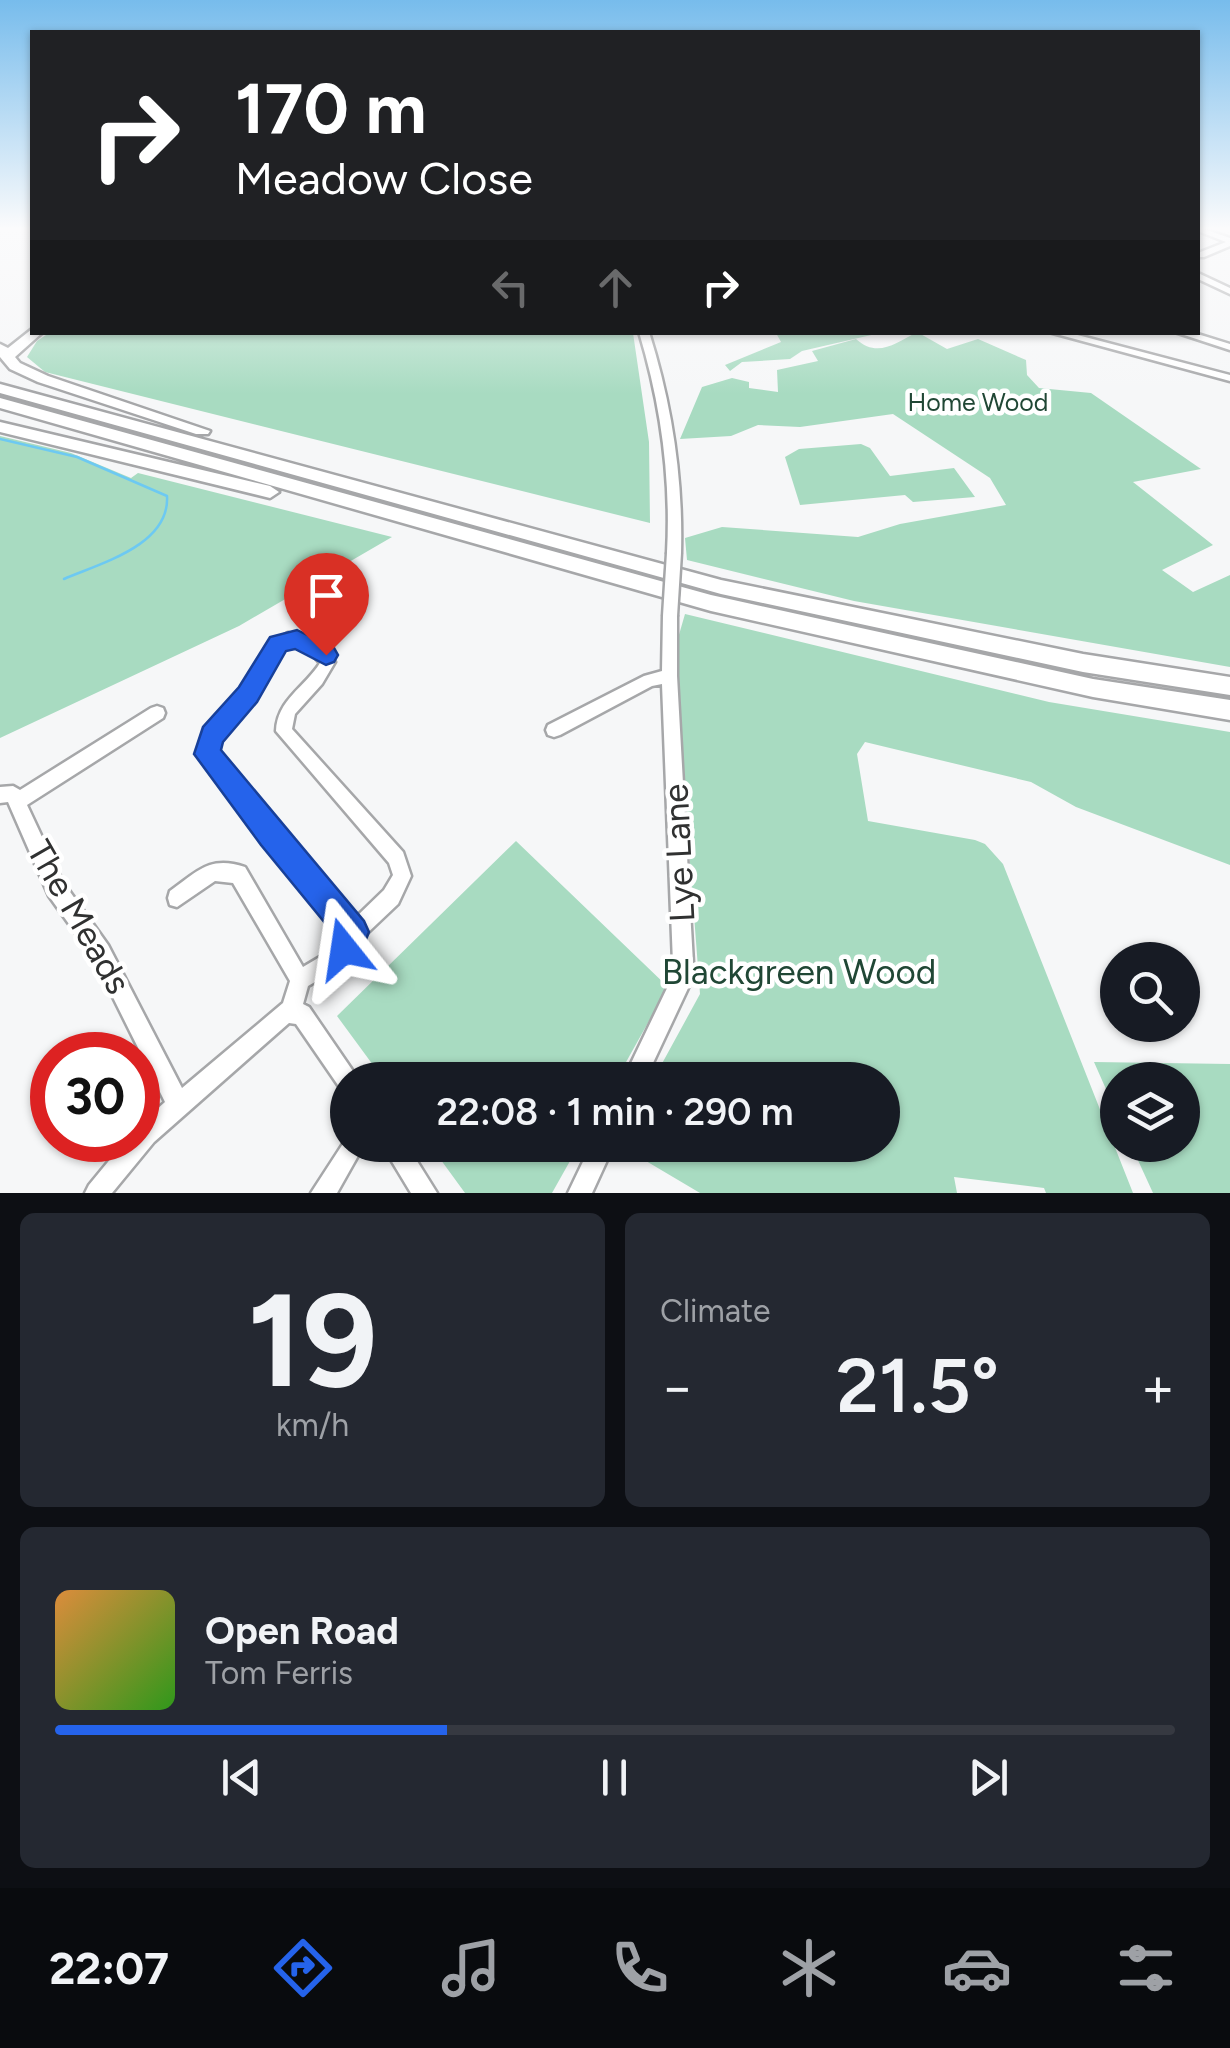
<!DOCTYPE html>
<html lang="en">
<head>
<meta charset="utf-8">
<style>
	:root { --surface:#171b24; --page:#242831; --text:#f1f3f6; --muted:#9ea1a6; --line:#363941; --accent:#2563eb }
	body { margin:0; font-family:Figtree,sans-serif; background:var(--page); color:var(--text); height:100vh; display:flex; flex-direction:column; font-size:38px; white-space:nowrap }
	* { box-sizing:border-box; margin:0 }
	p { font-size:32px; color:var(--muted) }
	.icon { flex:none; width:55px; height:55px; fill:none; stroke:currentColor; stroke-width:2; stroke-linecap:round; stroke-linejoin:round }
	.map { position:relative; height:1193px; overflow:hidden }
	.details { display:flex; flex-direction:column; gap:20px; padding:20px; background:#0d0f14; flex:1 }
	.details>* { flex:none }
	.guide { position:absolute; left:30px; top:30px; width:1170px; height:305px; border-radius:0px; box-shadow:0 2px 8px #0004; background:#202124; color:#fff; overflow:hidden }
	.fabs { position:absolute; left:1100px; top:942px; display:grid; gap:20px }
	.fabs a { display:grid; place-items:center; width:100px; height:100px; border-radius:50%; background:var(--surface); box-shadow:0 2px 8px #0004; font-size:50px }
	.speed { position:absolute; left:30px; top:1032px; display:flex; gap:20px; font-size:50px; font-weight:700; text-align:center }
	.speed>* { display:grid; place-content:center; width:130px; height:130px; border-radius:50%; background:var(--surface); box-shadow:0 2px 8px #0004; line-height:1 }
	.speed .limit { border:15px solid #d22; background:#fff; color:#111 }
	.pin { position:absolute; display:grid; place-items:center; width:85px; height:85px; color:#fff; margin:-102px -42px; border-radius:50% 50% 50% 0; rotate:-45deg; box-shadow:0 0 10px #0007 }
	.pin .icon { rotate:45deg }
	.me { position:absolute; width:110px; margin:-55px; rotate:345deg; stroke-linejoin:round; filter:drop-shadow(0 0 8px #0008) }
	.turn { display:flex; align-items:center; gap:35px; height:210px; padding:0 40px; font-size:45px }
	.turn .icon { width:130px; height:130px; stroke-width:2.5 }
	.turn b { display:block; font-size:70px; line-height:85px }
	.lanes { display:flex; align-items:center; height:95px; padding:0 40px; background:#0003; justify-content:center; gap:50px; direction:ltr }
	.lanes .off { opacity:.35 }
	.big { font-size:75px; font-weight:600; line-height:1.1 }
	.details .card { flex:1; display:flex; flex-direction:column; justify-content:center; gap:15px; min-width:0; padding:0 35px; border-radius:15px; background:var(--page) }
	.details .dial { align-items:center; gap:0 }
	.dial b { font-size:130px; line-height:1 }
	.song { display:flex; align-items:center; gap:30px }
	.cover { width:120px; height:120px; border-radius:15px; background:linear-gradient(135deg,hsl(30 70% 55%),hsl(110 70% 35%)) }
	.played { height:10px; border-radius:5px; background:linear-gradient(90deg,var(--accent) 35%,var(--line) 35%) }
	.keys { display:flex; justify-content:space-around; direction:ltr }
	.heat { display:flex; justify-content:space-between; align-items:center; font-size:55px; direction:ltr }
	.details .tiles { flex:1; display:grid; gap:20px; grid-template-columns:1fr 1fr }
	.card:last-child { grid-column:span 2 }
	.trip { position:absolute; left:330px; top:1062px; width:570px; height:100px; border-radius:50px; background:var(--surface); box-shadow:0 2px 8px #0004; font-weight:600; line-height:100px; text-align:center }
	.dock { display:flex; height:160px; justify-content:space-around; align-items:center; background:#090b0e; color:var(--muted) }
	.dock .icon { width:70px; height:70px }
	.dock .current { color:var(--accent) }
	.dock b { font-size:45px; color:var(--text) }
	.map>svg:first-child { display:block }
	.green { fill:#a8dbc1 }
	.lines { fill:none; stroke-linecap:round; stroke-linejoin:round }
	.stream { stroke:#6dc9f2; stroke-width:2.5 }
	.minor-casing { stroke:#a6a7a9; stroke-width:5 }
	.highway-casing { stroke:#a6a7a9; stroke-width:5 }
	.minor { fill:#fff; fill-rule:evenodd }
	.highway { fill:#fff; fill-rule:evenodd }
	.minor-bridge-casing { stroke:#a6a7a9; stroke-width:19; stroke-linecap:butt }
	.minor-bridge { stroke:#fff; stroke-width:14 }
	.route { fill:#2563eb; stroke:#184099; stroke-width:2.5 }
	.labels { text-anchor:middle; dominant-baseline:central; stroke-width:9; stroke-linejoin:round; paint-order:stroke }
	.far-park-label { font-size:25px; fill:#204735; stroke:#fff }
	.near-street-label { font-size:35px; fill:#303131; stroke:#fff }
	.near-park-label { font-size:35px; fill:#204735; stroke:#fff }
</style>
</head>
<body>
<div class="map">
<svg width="1230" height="1193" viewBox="0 0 1230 1193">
	<rect width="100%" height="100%" fill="#f6f7f8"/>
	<!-- green -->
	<path class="green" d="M917,332l30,17 31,-10 48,21 1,15 12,13 52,5 110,76 -68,13 80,63 -51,25 31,22 37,-17v92l-376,-66 -167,-41 -2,-22 37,-11 136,10 42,-13 106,-19 -16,-27 -97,-64 -93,13 -42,-2 -27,11 -51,3 22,-52 30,-9 17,4v6l29,4 -1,-22 41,-9 -6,-10 44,-12c21,19 39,5 61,-7z
		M49,333h584l16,109 1,81 -605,-151 -18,-15 10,-16z
		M776,333h104l-78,18 -12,8 -48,3 -12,9 -5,-6 56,-23z
		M0,436l71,17 60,25 7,-5 254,64 -153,89 -239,112z
		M861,444l9,4 20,28 64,-8 21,29 -62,5 -8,-7 -105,10 -15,-48 14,-8z
		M685,614l364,88 181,30v133l-154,-58 -45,-25 -166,-40 -8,12 11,67 107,19 10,4 18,20 130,329h-87l-2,-5 -90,-11 3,16h-257l-81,-48h263v-65h-229l47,-86 -26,-342z
		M516,841l152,146 -52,93h-232l-47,-64z
		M1094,1062l136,2v129h-77l-22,-48h51v-65h-64l-1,34z
		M430,1145h149l-27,48h-87z"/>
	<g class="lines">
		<!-- stream -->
		<path class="stream" d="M0,439l77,18 90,39c3,49 -66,67 -103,83"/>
		<defs>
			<path id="minor" d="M1198,227l32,11v8l-26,11h-6v-4l28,-11 -28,-11z
				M1198,273l32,15v6l-32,-15z
				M639,332h10c23,73 34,145 32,221l-7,5 -7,-5c4,-76 -6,-148 -28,-221z
				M1049,332h17l164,43v6z
				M1175,332h16l39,12v6z
				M670,611l5,1 2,4v60l16,287 -3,21 -45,96h-22l47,-98 3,-19 -11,-279 -10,2 -92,49 -6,2 -6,-2 -2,-5 2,-5 96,-49 18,-5 1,-55 2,-4z
				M288,633l31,9 16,20 -13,22 -27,30 -3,15 111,123 8,24 -13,28 -38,36 -16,25 -36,21 -5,18 6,3 50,73h-11v11l-8,-3 -44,-64 -7,-1 -135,119 -42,51h-27l4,-8 37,-45h12v-14l27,-24 -71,-143 -45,-63 -41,-94 -8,1v-16l13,-1 7,4 131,-82 6,-2 6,2 2,5 -2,5 -136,87 36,77 45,63 74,143 101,-85 7,-22 -57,-98 -18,-2 -38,26 -7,-2 -2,-7 2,-7c27,-19 39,-36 75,-24l58,100 27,-16 11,-17 -141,-180 6,-23 37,-41 28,-48zM290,645l19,6 11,12c-15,24 -43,37 -44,68l113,132 4,12 -9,15 -30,29 -137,-167 2,-13 34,-39 28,-50z
				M348,1136v9h16l-27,48h-26z
				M382,1145h25l30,48h-26z
				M591,1145h23l-22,48h-24z"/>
			<path id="highway" d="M32,329v3h11l-28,25 5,6 28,13 162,55 -2,3h-12l-158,-52 -28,-13 -10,-12v-13l8,4z
				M0,384l721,196 362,74 147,23v18l-147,-23 -362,-78 -721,-201z
				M0,398l711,197 382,84 137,21v20l-137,-23 -382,-86 -711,-203z
				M0,422l270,64 9,6 -9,6 -270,-66z"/>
		</defs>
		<!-- minor casing -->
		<use href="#minor" class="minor-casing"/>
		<!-- highway casing -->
		<use href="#highway" class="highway-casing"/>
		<!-- minor -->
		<use href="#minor" class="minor"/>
		<!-- highway -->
		<use href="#highway" class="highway"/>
		<defs>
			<path id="minor-bridge" d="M670,616l4,-63"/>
		</defs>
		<!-- minor-bridge casing -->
		<use href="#minor-bridge" class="minor-bridge-casing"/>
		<!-- minor-bridge -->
		<use href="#minor-bridge" class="minor-bridge"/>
	</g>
	<!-- sky -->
	<linearGradient id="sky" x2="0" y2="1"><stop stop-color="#77bcec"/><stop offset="0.58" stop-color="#fbfbfc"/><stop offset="1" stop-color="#fbfbfc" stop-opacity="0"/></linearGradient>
	<rect width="1230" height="394" fill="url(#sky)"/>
	<!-- route -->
	<path class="route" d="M297,630l37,18 4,7 -4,7 -8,3 -31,-16 -9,2 -29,51 -34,40 -2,8 143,171 5,11c-6,15 -10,27 -25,33l-12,-4 -5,-12 7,-15 -73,-89 -67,-91 9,-27 36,-40 31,-50z"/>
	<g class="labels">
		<!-- far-park labels -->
		<g class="far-park-label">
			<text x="978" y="402">Home Wood</text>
		</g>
		<!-- near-street labels -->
		<g class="near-street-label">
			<text transform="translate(679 853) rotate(-93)">Lye Lane</text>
			<text transform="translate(79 917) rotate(60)">The Meads</text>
		</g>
		<!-- near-park labels -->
		<g class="near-park-label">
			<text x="799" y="972">Blackgreen Wood</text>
		</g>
	</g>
</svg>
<div class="fabs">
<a><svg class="icon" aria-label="search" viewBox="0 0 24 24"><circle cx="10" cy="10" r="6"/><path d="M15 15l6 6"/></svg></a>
<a><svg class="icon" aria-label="layers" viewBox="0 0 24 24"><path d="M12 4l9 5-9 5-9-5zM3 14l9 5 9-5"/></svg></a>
</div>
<div class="speed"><div class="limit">30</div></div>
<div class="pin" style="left:326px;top:655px;background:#d93025"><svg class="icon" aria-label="arrive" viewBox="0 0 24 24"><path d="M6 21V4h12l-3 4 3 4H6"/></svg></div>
<svg class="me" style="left:344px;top:949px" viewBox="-20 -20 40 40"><path d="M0-17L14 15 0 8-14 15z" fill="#2563eb" stroke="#fff" stroke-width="4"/></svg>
<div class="trip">22:08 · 1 min · 290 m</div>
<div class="guide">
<div class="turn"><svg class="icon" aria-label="right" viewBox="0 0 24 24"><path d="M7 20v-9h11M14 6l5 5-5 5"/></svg><div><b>170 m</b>Meadow Close</div></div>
<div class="lanes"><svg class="icon off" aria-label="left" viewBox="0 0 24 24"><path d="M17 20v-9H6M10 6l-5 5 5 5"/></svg><svg class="icon off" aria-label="ahead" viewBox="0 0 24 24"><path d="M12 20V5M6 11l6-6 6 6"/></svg><svg class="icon" aria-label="right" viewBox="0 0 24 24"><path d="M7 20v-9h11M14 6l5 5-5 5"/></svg></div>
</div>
</div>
<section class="details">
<div class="tiles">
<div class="card dial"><b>19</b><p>km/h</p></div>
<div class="card"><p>Climate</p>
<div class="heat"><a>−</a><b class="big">21.5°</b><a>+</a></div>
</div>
<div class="card">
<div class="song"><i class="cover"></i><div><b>Open Road</b><p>Tom Ferris</p></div></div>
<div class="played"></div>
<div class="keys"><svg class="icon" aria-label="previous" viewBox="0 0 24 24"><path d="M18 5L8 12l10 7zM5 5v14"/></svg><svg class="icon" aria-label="pause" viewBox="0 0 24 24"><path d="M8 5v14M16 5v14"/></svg><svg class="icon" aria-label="next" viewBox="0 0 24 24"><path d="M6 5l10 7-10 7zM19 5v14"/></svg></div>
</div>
</div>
</section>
<nav class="dock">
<b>22:07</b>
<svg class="icon current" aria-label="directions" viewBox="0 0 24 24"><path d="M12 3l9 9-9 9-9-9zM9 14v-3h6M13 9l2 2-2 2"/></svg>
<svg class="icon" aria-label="music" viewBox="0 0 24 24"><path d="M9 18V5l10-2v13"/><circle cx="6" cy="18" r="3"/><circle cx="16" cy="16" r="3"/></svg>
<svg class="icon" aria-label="phone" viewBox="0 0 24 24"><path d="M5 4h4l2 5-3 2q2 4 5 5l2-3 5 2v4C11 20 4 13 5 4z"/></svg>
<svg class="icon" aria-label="climate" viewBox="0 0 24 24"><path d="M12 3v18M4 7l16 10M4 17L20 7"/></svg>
<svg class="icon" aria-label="car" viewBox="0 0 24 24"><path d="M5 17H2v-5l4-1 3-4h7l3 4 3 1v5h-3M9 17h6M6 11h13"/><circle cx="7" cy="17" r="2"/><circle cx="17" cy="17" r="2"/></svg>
<svg class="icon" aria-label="filters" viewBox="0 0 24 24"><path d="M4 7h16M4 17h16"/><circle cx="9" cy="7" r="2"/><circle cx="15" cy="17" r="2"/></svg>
</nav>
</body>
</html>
